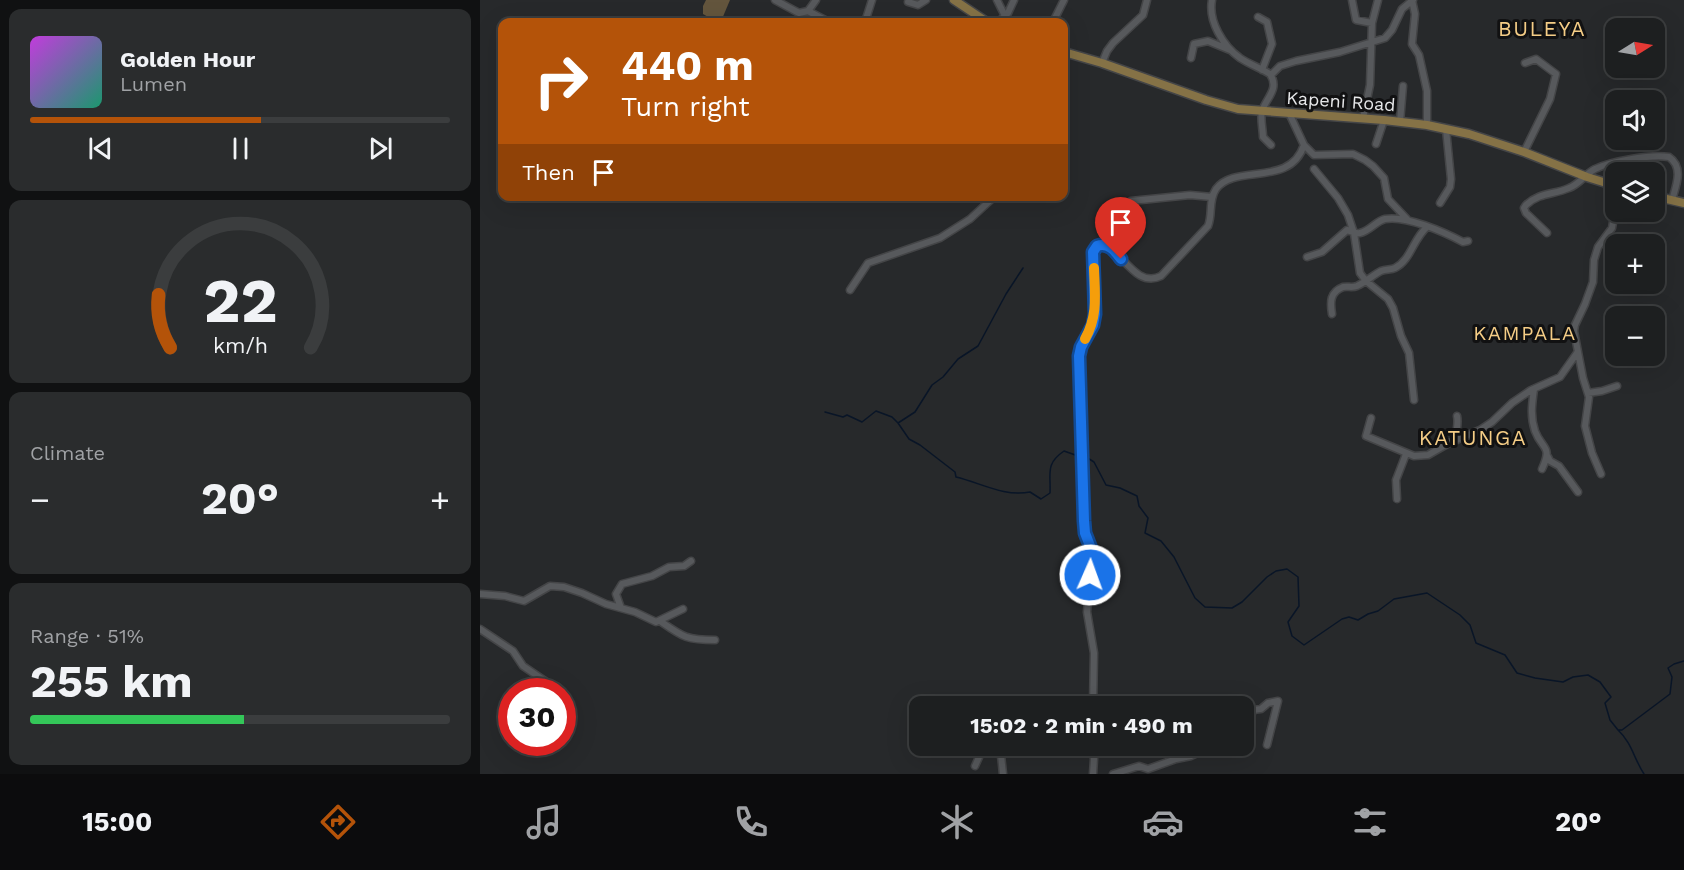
<!DOCTYPE html>
<html lang="en">
<head>
<meta charset="utf-8">
<style>
	:root { --surface:#1d1f20; --page:#2a2c2d; --text:#f1f3f6; --muted:#a0a2a5; --line:#3b3d3e; --accent:#b45309 }
	body { margin:0; font-family:"Work Sans",sans-serif; background:var(--page); color:var(--text); height:100vh; display:flex; flex-direction:column; font-size:22px; white-space:nowrap }
	* { box-sizing:border-box; margin:0 }
	p { font-size:20px; color:var(--muted) }
	.icon { flex:none; width:33px; height:33px; fill:none; stroke:currentColor; stroke-width:2; stroke-linecap:round; stroke-linejoin:round }
	.map { position:relative; flex:1; overflow:hidden }
	.side { display:flex; flex-direction:column; gap:9px; padding:9px; background:#101112; width:480px }
	.side>* { flex:none }
	.top-card { position:absolute; left:18px; top:18px; width:570px; height:183px; border-radius:12px; box-shadow:0 6px 24px #0002,0 0 0 2px var(--line); background:#b45309; color:#fff; overflow:hidden }
	.needle { width:39px; rotate:79deg }
	.tools { position:absolute; left:1125px; top:18px; display:grid; gap:12px }
	.tools a { display:grid; place-items:center; width:60px; height:60px; border-radius:12px; background:var(--surface); box-shadow:0 6px 24px #0002,0 0 0 2px var(--line); font-size:30px }
	.speed { position:absolute; left:18px; top:678px; display:flex; gap:12px; font-size:30px; font-weight:700; text-align:center }
	.speed>* { display:grid; place-content:center; width:78px; height:78px; border-radius:50%; background:var(--surface); box-shadow:0 6px 24px #0002,0 0 0 2px var(--line); line-height:1 }
	.speed .limit { border:9px solid #d22; background:#fff; color:#111 }
	.pin { position:absolute; display:grid; place-items:center; width:51px; height:51px; color:#fff; margin:-62px -26px; border-radius:50% 50% 50% 0; rotate:-45deg; box-shadow:0 0 6px #0007 }
	.pin .icon { rotate:45deg }
	.me { position:absolute; width:66px; margin:-33px; rotate:2deg; stroke-linejoin:round; filter:drop-shadow(0 0 4px #0008) }
	.turn { display:flex; align-items:center; gap:21px; height:126px; padding:0 24px; font-size:27px }
	.turn .icon { width:78px; height:78px; stroke-width:2.5 }
	.turn b { display:block; font-size:42px; line-height:51px }
	.then { display:flex; align-items:center; height:57px; padding:0 24px; background:#0003; gap:12px; font-size:22px }
	.big { font-size:45px; font-weight:700; line-height:1.1 }
	.side .widget { flex:1; display:flex; flex-direction:column; justify-content:center; gap:9px; min-width:0; padding:0 21px; border-radius:12px; background:var(--page) }
	.side .dial { align-items:center; gap:0 }
	.dial svg { height:156px; overflow:visible; fill:none; stroke:var(--line); stroke-width:7; stroke-linecap:round; text-anchor:middle }
	.dial text { fill:var(--text); stroke:none }
	.song { display:flex; align-items:center; gap:18px }
	.cover { width:72px; height:72px; border-radius:9px; background:linear-gradient(135deg,hsl(290 70% 55%),hsl(160 70% 35%)) }
	.played { height:6px; border-radius:3px; background:linear-gradient(90deg,var(--accent) 55%,var(--line) 55%) }
	.keys { display:flex; justify-content:space-around; direction:ltr }
	.heat { display:flex; justify-content:space-between; align-items:center; font-size:33px; direction:ltr }
	.charge { height:9px; border-radius:4px; background:linear-gradient(90deg,#34c759 51%,var(--line) 0) }
	.trip { position:absolute; left:429px; top:696px; width:345px; height:60px; border-radius:12px; background:var(--surface); box-shadow:0 6px 24px #0002,0 0 0 2px var(--line); font-weight:700; line-height:60px; text-align:center }
	.menu { display:flex; height:96px; justify-content:space-around; align-items:center; background:#0c0c0d; color:var(--muted) }
	.menu .icon { width:42px; height:42px }
	.menu .active { color:var(--accent) }
	.menu b { font-size:27px; color:var(--text) }
	main { display:flex; flex:1; min-height:0 }
	.map>svg:first-child { display:block }
	.forest { fill:#63553d }
	.lines { fill:none; stroke-linecap:round; stroke-linejoin:round }
	.stream { stroke:#091527; stroke-width:1.5 }
	.street-casing { stroke:#444547; stroke-width:9 }
	.secondary-casing { stroke:#444547; stroke-width:11 }
	.street { stroke:#57595c; stroke-width:6 }
	.secondary { stroke:#857246; stroke-width:8 }
	.route-casing { stroke:#114b97; stroke-width:15 }
	.route { stroke:#1a73e8; stroke-width:10 }
	.slow { stroke:#f59e0b; stroke-width:10 }
	.labels { text-anchor:middle; dominant-baseline:central; stroke-width:6; stroke-linejoin:round; paint-order:stroke }
	.street-label { font-size:18px; fill:#e7e8ea; stroke:#111112 }
	.neighbourhood-label { font-size:20px; letter-spacing:1.5px; fill:#f5cd86; stroke:#111112 }
	.quarter-label { font-size:21px; letter-spacing:1.5px; fill:#f5cd86; stroke:#111112 }
</style>
</head>
<body>
<main>
<section class="side">
<div class="widget">
<div class="song"><i class="cover"></i><div><b>Golden Hour</b><p>Lumen</p></div></div>
<div class="played"></div>
<div class="keys"><svg class="icon" aria-label="previous" viewBox="0 0 24 24"><path d="M18 5L8 12l10 7zM5 5v14"/></svg><svg class="icon" aria-label="pause" viewBox="0 0 24 24"><path d="M8 5v14M16 5v14"/></svg><svg class="icon" aria-label="next" viewBox="0 0 24 24"><path d="M6 5l10 7-10 7zM19 5v14"/></svg></div>
</div>
<div class="widget dial"><svg viewBox="0 0 100 80">
<path d="M14 69A42 42 0 1 1 86 69"/>
<path d="M14 69A42 42 0 0 1 8 42" stroke="#b45309"/>
<text x="50" y="56" font-size="32" font-weight="700">22</text>
<text x="50" y="72" font-size="11">km/h</text>
</svg></div>
<div class="widget"><p>Climate</p>
<div class="heat"><a>−</a><b class="big">20°</b><a>+</a></div>
</div>
<div class="widget"><p>Range · 51%</p><b class="big">255 km</b><div class="charge"></div></div>
</section>
<div class="map">
<svg width="1204" height="774" viewBox="0 0 1204 774">
	<rect width="100%" height="100%" fill="#27292b"/>
	<!-- forest -->
	<path class="forest" d="M226,0h24l-8,19 -5,3 -14,-8v-8z"/>
	<g class="lines">
		<!-- stream -->
		<path class="stream" d="M345,412l18,5 4,-2 15,7 14,-11 16,6 6,6 17,-11 17,-27 11,-8 15,-18 20,-13 28,-52 17,-26
			M418,423l11,16 11,6 35,27 1,5c25,6 48,20 74,15l11,7 9,-6c1,-20 -5,-29 14,-42l17,6
			M606,457l8,5 12,23 14,3 17,8 2,10 9,12 -3,15 16,8 13,16 21,41 10,9 27,1 10,-6 25,-25 9,-6 11,-2 11,8 1,29 -11,16 4,14 12,9 38,-26 7,-2 9,3 10,-6 10,-3 16,-12 33,-6 33,22 10,10 6,18 29,12 12,18 18,5 28,4 10,-5 15,-2 12,7 11,15 -6,6 5,17 8,10
			M1164,774c-10,-15 -12,-31 -26,-44h4l48,-36 2,-17 -4,-9 6,-4 10,-3"/>
		<defs>
			<path id="street" d="M295,0l24,13 9,-2 8,-11
				M517,0l8,16
				M732,0c-4,21 11,46 28,58 9,6 20,10 30,16 10,15 -4,24 -8,37 -2,7 1,19 1,26l8,8
				M872,0l4,20 16,3
				M932,0l3,14 -3,30 7,11 8,36v34
				M428,2l10,3 8,-5
				M328,11l21,11
				M778,17l9,5 5,22 -10,26
				M385,22l7,-22
				M518,22l10,-9 6,-13
				M573,22l11,-22
				M711,58l3,-14 14,-3 22,9
				M622,63l5,-12 6,-8 30,-28 4,-15
				M791,75l9,-9 16,-5 44,-9 45,-14 7,-8 10,-21 11,-9
				M883,118l7,-33 2,-62 6,-23
				M920,122l3,-36
				M896,144l8,-24
				M824,145l10,10 39,-1 12,6 8,6 11,12 4,21 19,20
				M1044,152l26,-53 6,-25 -20,-15 -11,4
				M834,169l24,29 10,17 6,18 6,40 6,8 22,18 5,9 8,28 8,17 5,47
				M960,203l10,-16 1,-8 -5,-50
				M1067,233l-21,-20 -2,-5 2,-3c14,-13 27,-10 43,-17 11,-4 16,-14 26,-19 17,-8 56,-15 74,-12 15,10 7,29 3,43
				M637,253l7,-21 4,-29 3,-2 59,-6 22,2
				M827,257l15,-5 25,-22c4,1 9,4 13,3 10,-2 16,-12 25,-14 21,-4 59,13 78,23l5,-1
				M370,290l18,-27 72,-25 30,-19 25,-23
				M852,314c-2,-12 -2,-22 11,-27 5,-1 9,1 14,-1 9,-4 16,-11 24,-15 5,-2 10,-1 14,-3 16,-8 18,-29 32,-41
				M1054,389c-2,15 -4,27 1,42 7,19 18,14 7,38
				M1108,393l14,-2 15,-5
				M891,418l-5,18 48,20 14,-1 21,-12 31,-13 12,-8 20,-19 19,-13 29,-13 17,-24
				M977,440c-2,-9 2,-15 0,-24
				M1068,457l2,4 9,5 19,26
				M1121,474l-9,-21 -7,-27 4,-29 -6,-19 -9,-47 1,-6 10,-21 8,-22 1,-22 4,-13 14,-19 4,-23
				M917,499l-1,-19 10,-26
				M0,594l25,2 19,5 26,-15 14,1 18,6 24,11 29,8 21,10 27,-13
				M141,608l-5,-14 6,-10 30,-8 17,-9 15,-1 7,-5
				M180,621c23,16 26,19 55,19
				M0,629l33,22 10,15 22,15
				M613,706l1,-53 -7,-41 5,-61 -7,-18 -1,-12 -5,-165c2,-13 12,-22 14,-34 5,-22 1,-48 0,-70l4,-6 9,-1c17,9 31,43 55,31l47,-50c5,-12 0,-25 8,-37 19,-26 74,-1 88,-44l-15,-32
				M764,719c4,-6 9,-10 17,-10l7,-6 10,-2 -11,44
				M520,746l3,28
				M612,746l2,13 -1,15
				M495,766l9,-20
				M633,774l26,-8 9,3 28,-10 15,-3 22,-10"/>
			<path id="secondary" d="M474,0l33,22
				M584,52l38,11 104,37 32,9 146,11 43,5 42,9 55,18 63,25 29,9
				M1174,196l30,7"/>
		</defs>
		<!-- street casing -->
		<use href="#street" class="street-casing"/>
		<!-- secondary casing -->
		<use href="#secondary" class="secondary-casing"/>
		<!-- street -->
		<use href="#street" class="street"/>
		<!-- secondary -->
		<use href="#secondary" class="secondary"/>
	</g>
	<g class="lines">
		<defs>
			<path id="route" d="M610,575l2,-24 -7,-18 -1,-12 -5,-165 2,-9 12,-22 2,-11 -2,-62 4,-6c11,-4 18,5 24,13"/>
		</defs>
		<!-- route casing -->
		<use href="#route" class="route-casing"/>
		<!-- route -->
		<use href="#route" class="route"/>
		<!-- slow -->
		<path class="slow" d="M605,339c13,-23 10,-44 9,-71"/>
	</g>
	<g class="labels">
		<!-- street labels -->
		<g class="street-label">
			<text transform="translate(861 101) rotate(4)">Kapeni Road</text>
		</g>
		<!-- neighbourhood labels -->
		<g class="neighbourhood-label">
			<text x="1045" y="333">KAMPALA</text>
		</g>
		<!-- quarter labels -->
		<g class="quarter-label">
			<text x="1062" y="28">BULEYA</text>
			<text x="993" y="437">KATUNGA</text>
		</g>
	</g>
</svg>
<div class="tools">
<a><svg class="needle" viewBox="-14 -14 28 28"><path d="M0-13l5 13h-10z" fill="#e53935"/><path d="M0 13l5-13h-10z" fill="#a0a2a5"/></svg></a>
<a><svg class="icon" aria-label="sound" viewBox="0 0 24 24"><path d="M4 9h4l5-4v14l-5-4H4zM17 9q2 3 0 6"/></svg></a>
<a><svg class="icon" aria-label="layers" viewBox="0 0 24 24"><path d="M12 4l9 5-9 5-9-5zM3 14l9 5 9-5"/></svg></a>
<a>+</a>
<a>−</a>
</div>
<div class="speed"><div class="limit">30</div></div>
<div class="pin" style="left:641px;top:259px;background:#d93025"><svg class="icon" aria-label="arrive" viewBox="0 0 24 24"><path d="M6 21V4h12l-3 4 3 4H6"/></svg></div>
<svg class="me" style="left:610px;top:575px" viewBox="-20 -20 40 40"><circle r="17" fill="#1a73e8" stroke="#fff" stroke-width="3"/><path d="M0-11L8 9 0 5-8 9z" fill="#fff"/></svg>
<div class="trip">15:02 · 2 min · 490 m</div>
<div class="top-card">
<div class="turn"><svg class="icon" aria-label="right" viewBox="0 0 24 24"><path d="M7 20v-9h11M14 6l5 5-5 5"/></svg><div><b>440 m</b>Turn right</div></div>
<div class="then">Then<svg class="icon" aria-label="arrive" viewBox="0 0 24 24"><path d="M6 21V4h12l-3 4 3 4H6"/></svg></div>
</div>
</div>
</main>
<nav class="menu">
<b>15:00</b>
<svg class="icon active" aria-label="directions" viewBox="0 0 24 24"><path d="M12 3l9 9-9 9-9-9zM9 14v-3h6M13 9l2 2-2 2"/></svg>
<svg class="icon" aria-label="music" viewBox="0 0 24 24"><path d="M9 18V5l10-2v13"/><circle cx="6" cy="18" r="3"/><circle cx="16" cy="16" r="3"/></svg>
<svg class="icon" aria-label="phone" viewBox="0 0 24 24"><path d="M5 4h4l2 5-3 2q2 4 5 5l2-3 5 2v4C11 20 4 13 5 4z"/></svg>
<svg class="icon" aria-label="climate" viewBox="0 0 24 24"><path d="M12 3v18M4 7l16 10M4 17L20 7"/></svg>
<svg class="icon" aria-label="car" viewBox="0 0 24 24"><path d="M5 17H2v-5l4-1 3-4h7l3 4 3 1v5h-3M9 17h6M6 11h13"/><circle cx="7" cy="17" r="2"/><circle cx="17" cy="17" r="2"/></svg>
<svg class="icon" aria-label="filters" viewBox="0 0 24 24"><path d="M4 7h16M4 17h16"/><circle cx="9" cy="7" r="2"/><circle cx="15" cy="17" r="2"/></svg>
<b>20°</b>
</nav>
</body>
</html>
